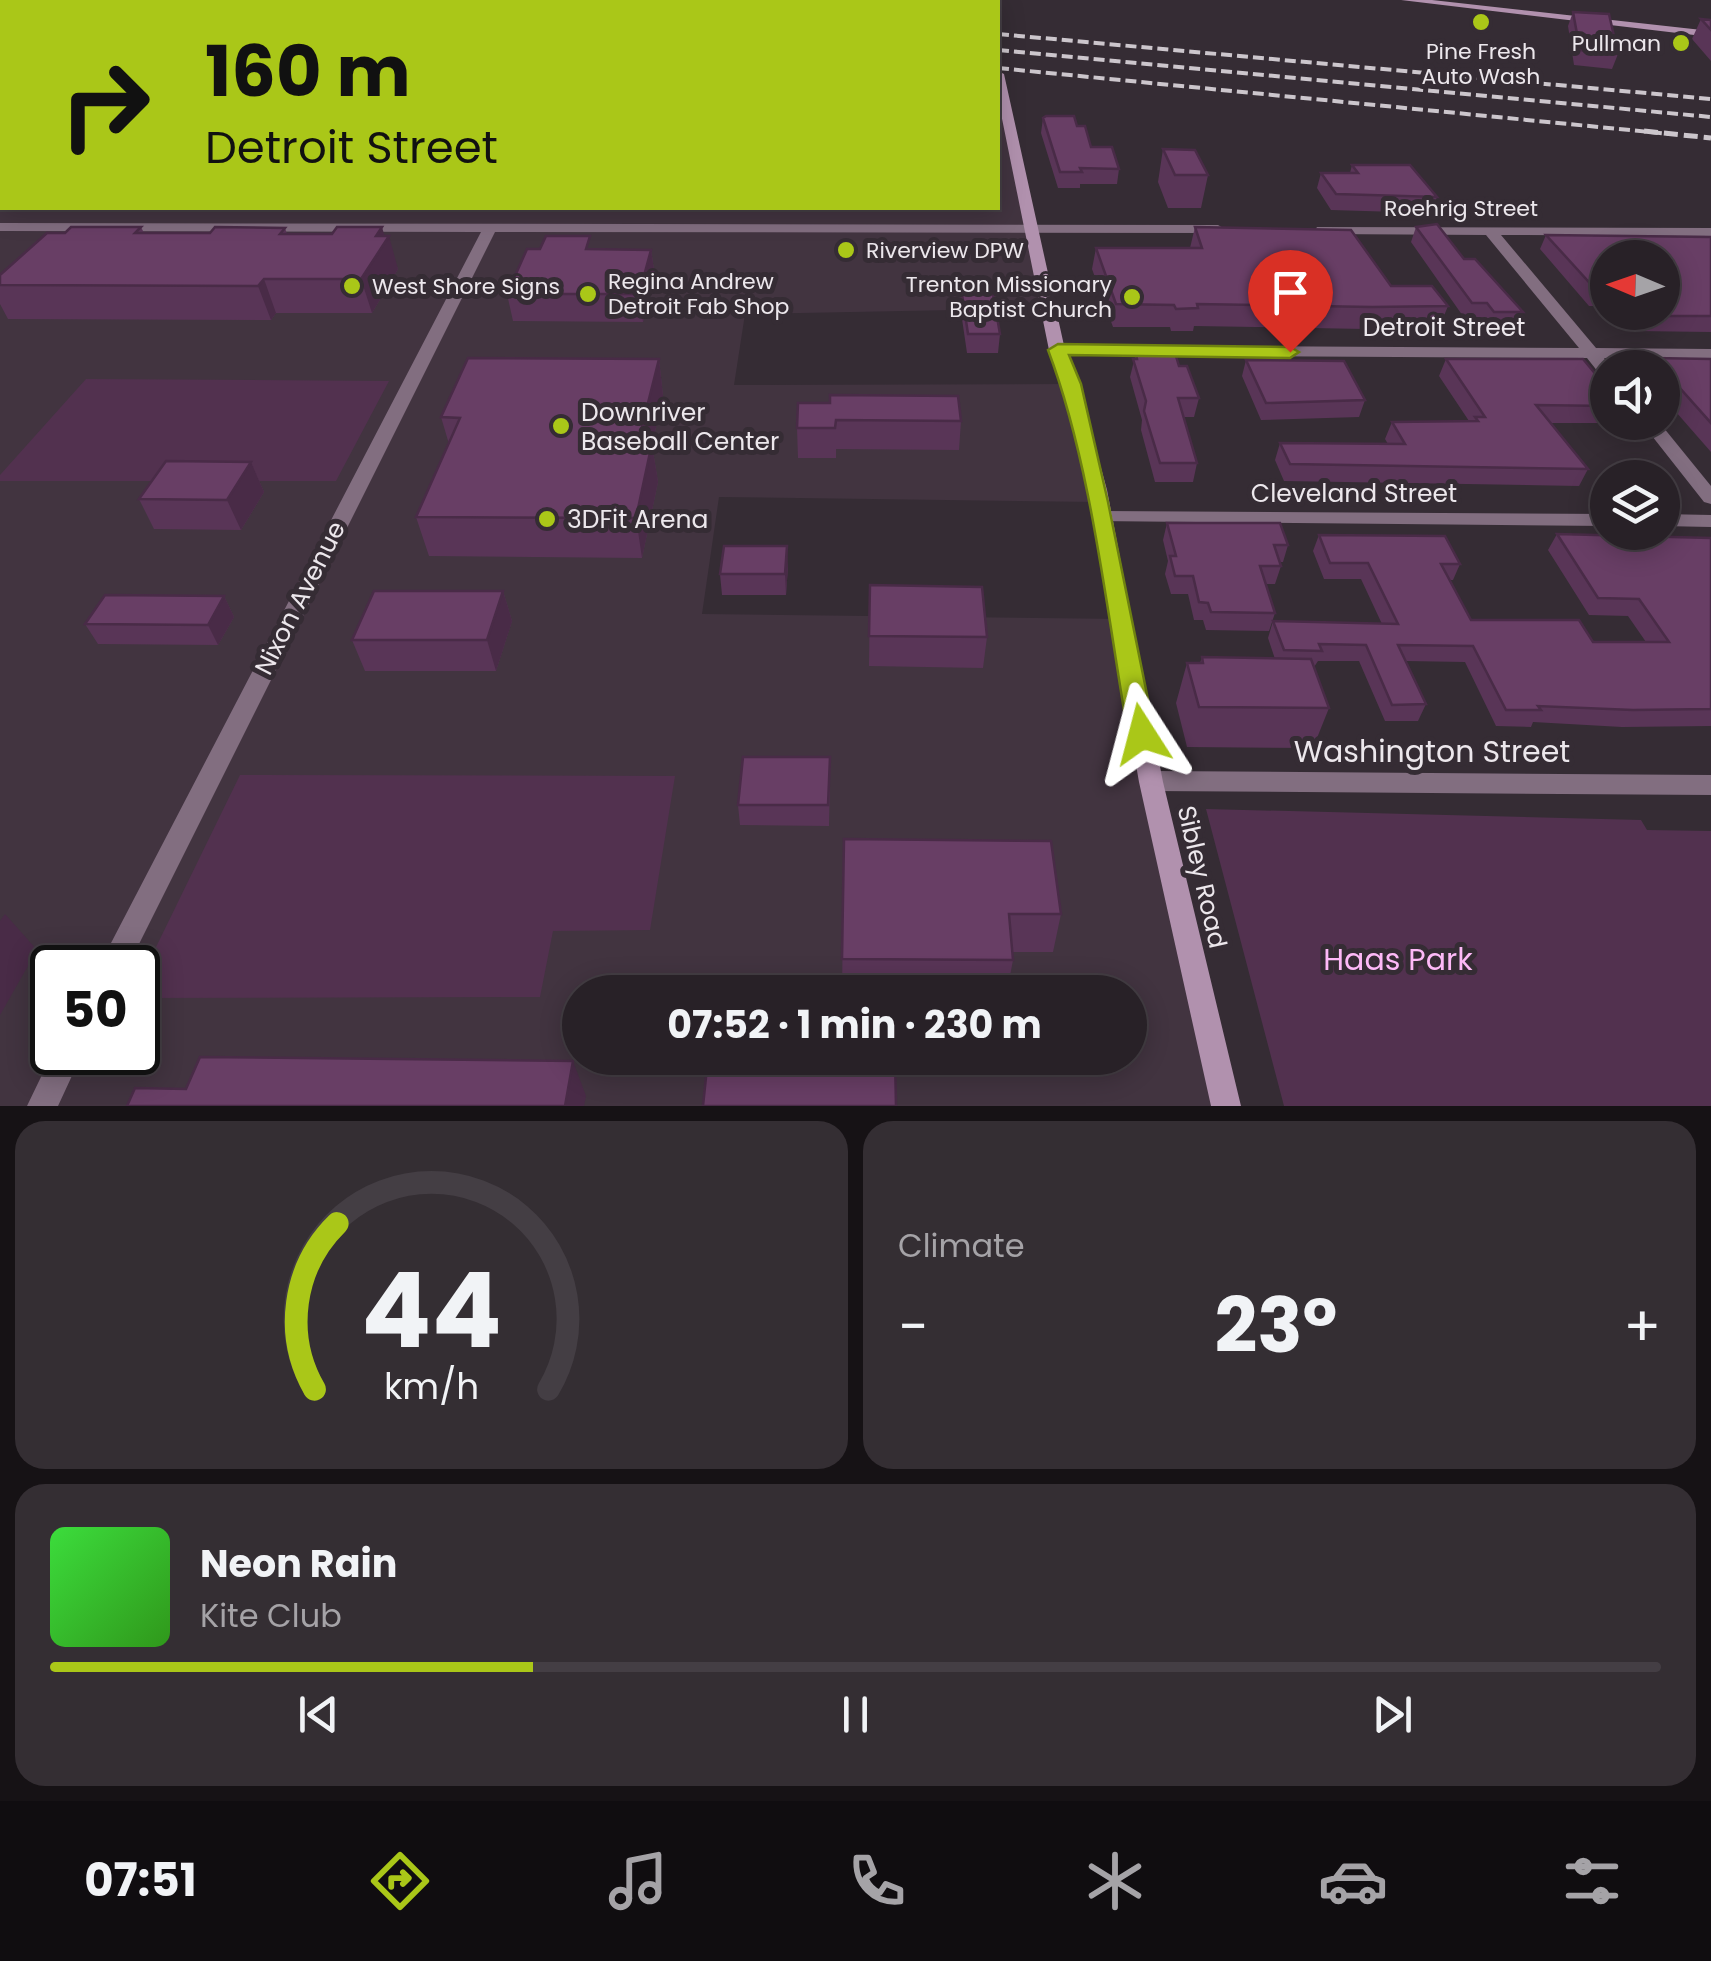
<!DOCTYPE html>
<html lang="en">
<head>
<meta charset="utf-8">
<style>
	:root { --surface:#282127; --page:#342e33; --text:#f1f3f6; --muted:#a5a3a7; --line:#443e44; --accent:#aac718 }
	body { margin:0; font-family:Poppins,sans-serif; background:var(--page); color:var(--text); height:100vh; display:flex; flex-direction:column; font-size:38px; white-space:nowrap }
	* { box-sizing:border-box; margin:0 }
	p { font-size:32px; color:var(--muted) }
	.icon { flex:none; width:55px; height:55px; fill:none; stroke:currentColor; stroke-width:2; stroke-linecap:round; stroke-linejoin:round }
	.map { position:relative; height:1106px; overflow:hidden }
	.side { display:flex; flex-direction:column; gap:15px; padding:15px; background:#161215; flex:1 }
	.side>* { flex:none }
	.top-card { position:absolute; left:0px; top:0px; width:1000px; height:210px; box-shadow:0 5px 25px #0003,0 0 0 2px var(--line); background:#aac718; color:#111; overflow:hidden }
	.needle { width:65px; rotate:272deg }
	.buttons { position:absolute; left:1590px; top:240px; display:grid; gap:20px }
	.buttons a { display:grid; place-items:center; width:90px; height:90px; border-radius:50%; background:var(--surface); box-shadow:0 5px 25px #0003,0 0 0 2px var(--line); font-size:50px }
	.speed { position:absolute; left:30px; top:945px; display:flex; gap:20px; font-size:50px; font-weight:700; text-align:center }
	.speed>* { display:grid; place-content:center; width:130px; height:130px; border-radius:50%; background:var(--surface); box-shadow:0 5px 25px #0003,0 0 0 2px var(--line); line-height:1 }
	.speed .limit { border:5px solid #111; border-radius:15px; background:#fff; color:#111 }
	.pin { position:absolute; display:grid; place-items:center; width:85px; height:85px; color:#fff; margin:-102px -42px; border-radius:50% 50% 50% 0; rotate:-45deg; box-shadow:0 0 10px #0007 }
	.pin .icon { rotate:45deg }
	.me { position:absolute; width:110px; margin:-55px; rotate:351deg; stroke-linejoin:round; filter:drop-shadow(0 0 8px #0008) }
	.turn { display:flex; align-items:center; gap:35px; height:210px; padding:0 40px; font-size:45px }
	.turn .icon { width:130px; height:130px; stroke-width:2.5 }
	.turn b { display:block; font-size:70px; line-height:85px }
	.big { font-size:75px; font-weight:700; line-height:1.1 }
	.side .tile { flex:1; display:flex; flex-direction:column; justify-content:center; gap:15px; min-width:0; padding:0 35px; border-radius:30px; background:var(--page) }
	.side .dial { align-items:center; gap:0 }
	.dial svg { height:260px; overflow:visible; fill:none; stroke:var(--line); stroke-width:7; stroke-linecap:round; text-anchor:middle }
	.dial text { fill:var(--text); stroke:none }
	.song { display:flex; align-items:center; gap:30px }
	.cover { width:120px; height:120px; border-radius:15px; background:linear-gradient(135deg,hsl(120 70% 55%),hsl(110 70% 35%)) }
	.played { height:10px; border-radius:5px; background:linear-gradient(90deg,var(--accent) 30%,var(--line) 30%) }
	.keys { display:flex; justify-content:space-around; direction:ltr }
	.heat { display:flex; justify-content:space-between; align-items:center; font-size:55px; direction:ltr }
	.side .tiles { flex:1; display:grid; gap:15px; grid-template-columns:1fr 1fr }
	.tile:last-child { grid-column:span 2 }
	.trip { position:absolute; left:562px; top:975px; width:585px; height:100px; border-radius:50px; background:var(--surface); box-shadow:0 5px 25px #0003,0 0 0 2px var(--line); font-weight:700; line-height:100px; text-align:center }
	.tabs { display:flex; height:160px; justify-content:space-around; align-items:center; background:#100d10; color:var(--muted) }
	.tabs .icon { width:70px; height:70px }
	.tabs .on { color:var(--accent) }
	.tabs b { font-size:45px; color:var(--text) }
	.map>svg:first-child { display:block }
	.built { fill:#423440; fill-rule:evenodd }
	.green { fill:#52314f }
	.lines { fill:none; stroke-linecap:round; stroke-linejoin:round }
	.street { fill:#826e80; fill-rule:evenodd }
	.secondary { fill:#b191ae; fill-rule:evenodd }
	.rail-far1 { stroke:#ccc6cc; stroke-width:4; stroke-dasharray:11 5; stroke-linecap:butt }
	.rail { stroke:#ccc6cc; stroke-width:5; stroke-dasharray:14 6; stroke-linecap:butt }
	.wall { fill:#593557; fill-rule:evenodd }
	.shaded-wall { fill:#492b47 }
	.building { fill:#683e65; stroke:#492b47; stroke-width:2.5 }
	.route { fill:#aac718; stroke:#6e8110; stroke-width:2.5 }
	.poi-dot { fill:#aac718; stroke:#352c34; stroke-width:4 }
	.labels { text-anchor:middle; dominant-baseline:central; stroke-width:10; stroke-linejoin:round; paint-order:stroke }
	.far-poi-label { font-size:22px; fill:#ece7ec; stroke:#352c34; text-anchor:start }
	.far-street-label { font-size:22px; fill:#ece7ec; stroke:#352c34 }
	.street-label { font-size:25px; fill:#ece7ec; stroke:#352c34 }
	.poi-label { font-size:25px; fill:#ece7ec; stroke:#352c34; text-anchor:start }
	.near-street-label { font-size:30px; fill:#ece7ec; stroke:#352c34 }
	.near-park-label { font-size:30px; fill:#fdb9f7; stroke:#352c34 }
</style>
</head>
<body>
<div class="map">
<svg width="1711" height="1106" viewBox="0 0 1711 1106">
	<rect width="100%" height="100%" fill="#352c34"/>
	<!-- built -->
	<path class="built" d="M0,0l23,2h-21v206h996v-103l8,1 47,202 -308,6 -11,71 337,-1 27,118 -379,-5 -17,117 420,5 104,487h-1226zM52,968h86v84h-86zM580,992h550v66h-550z"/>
	<!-- green -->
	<path class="green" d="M86,379l303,2 -53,100h-336v-6z
		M240,775l435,1 -25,154 -97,1 -13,66 -402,1v-14z
		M1206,809l435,11 6,10 64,1v275h-427z"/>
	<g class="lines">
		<!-- street -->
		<path class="street" d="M0,223l1218,2 7,4 -7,4 -723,-1 -368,736h-29l383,-736 -481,-1z
			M1317,227l394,1v8l-210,-1 95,113 115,1v10l-107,-1 8,10h-4v10l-6,-1 -15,-19 -530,-3 -8,-5 8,-5 522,3 -93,-113 -164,-1 -7,-4z
			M1641,422h18l52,64v18l-7,-2z
			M1101,511l507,3v12l-514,-5 -3,-4 3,-4z
			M1662,514l49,1v12l-49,-1z
			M1152,771l559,4v20l-559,-4 -9,-3 -3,-7 3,-7z
			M53,1052h30l-25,54h-31z"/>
		<!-- secondary -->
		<path class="secondary" d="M977,0h10l1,2h-9z
			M1401,0h31l279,31v6z
			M998,71l6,3 61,276 16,45 26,95 56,292 78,324h-30l-72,-324 -51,-292 -24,-95 -15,-45 -51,-251z"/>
		<!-- rail-far1 -->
		<path class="rail-far1" d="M293,0l26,2
			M468,0l26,2
			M626,0l28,2
			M759,0l28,2
			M998,34l713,65
			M998,50l713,67
			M998,68l672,66"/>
		<!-- rail -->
		<path class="rail" d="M1644,131l67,7"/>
	</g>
	<!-- wall -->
	<path class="wall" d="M1573,12l45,42 -6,15 -38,-4 -6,-39z
		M1701,19l10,1v41l-19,-22z
		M0,115h2v80h-2z
		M1043,118l34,8 14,21 28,22 -2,15h-37v4h-22l-17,-55z
		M1163,149l45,26 -7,33h-33l-10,-26z
		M1352,165l85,32 -6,16 -100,-3 -14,-22 4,-15h29z
		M141,227l3,6h66l75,-5 2,6 97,2 14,33 -26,44h-96l-5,7 -263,-1 -8,-15v-29l65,-42z
		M1195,227l196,59 57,20 -9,22 -74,1 -171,-3 -1,5h-22l-1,-4h-57l-21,-58 4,-21h94z
		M1416,227l48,32 59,53 -7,16h-28l-7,-9h-16l-54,-77z
		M1546,235l165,2v95l-77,-1 -5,-5 -14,-1 -17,-19h-9l-49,-57zM1608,258l54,54h-54z
		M592,249l59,1 4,26 -12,46 -130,-1 -6,-27z
		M962,294l38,40 -2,19h-31l-6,-41z
		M1136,353l43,13 20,32 -5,19h-10l13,46 -4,19h-38l-14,-52 1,-10 -12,-43z
		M1653,358l58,1v93l-49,-56v-28h-14z
		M659,359l4,37 -11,49 6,37 -16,76 -213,-2 -13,-39 33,-73 -8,-27z
		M1446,359l156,23 -3,8 9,11v14l-5,8h-53l38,46 -9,17 -295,-5 -9,-21 5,-17 108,1 -3,-5 7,-17 77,-1 -30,-45z
		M1246,360l119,40 -6,17 -98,3 -19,-44z
		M798,403l163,18 -2,29 -123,-1v9h-38l-1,-30z
		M251,462l13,30 -23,38 -87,-1 -15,-30z
		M1167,523l121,22 -5,17h-3l1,4 -6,18h-9l9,29 -6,18 -63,-1 -3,-10h-9l-6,-26h-17l-6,-20 3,-13 -5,-21z
		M1557,534l154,4v188l-89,1 -89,-5 -2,5 -35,-1 -31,-64 -59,-1 20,43 -8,17h-33l-26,-60h-41l-4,6 15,41 -16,40 -126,-1 -11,-44 11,-40h13l2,-6 73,2 -7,-21 5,-17 109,3 -21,-45h-37l-11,-28 6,-16 141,29 -7,16h-3l21,40 122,22h53l-18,-26 -39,-1 -41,-65z
		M788,566l-2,29h-64l-2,-21z
		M870,585l117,52 -4,31 -114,-2z
		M503,591l9,30 -16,50h-131l-13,-31z
		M224,596l10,21 -16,28 -120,-1 -13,-20z
		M830,778l-1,48 -89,-1 -2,-20z
		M844,839l217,75 -8,38h-41l1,8 -6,32h-165z"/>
	<!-- shaded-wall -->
	<path class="shaded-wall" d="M0,70l2,6v23l-2,2z
		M382,227l4,14 3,-5 9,33 -26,44 -11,-34 15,-43z
		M651,250l4,26 -12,46 -4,-28z
		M264,279l12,34 -5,7 -13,-34z
		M659,359l4,37 -11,49 6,37 -16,76 -6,-40 2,-75z
		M251,462l13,30 -23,38 -14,-30z
		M787,546l1,20 -2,29 -1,-21z
		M503,591l9,30 -16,50 -9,-31z
		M224,596l10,21 -16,28 -10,-20z
		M5,914l32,36 -37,65v-94z
		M573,1061l13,35 -2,10h-19z"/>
	<!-- building -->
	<path class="building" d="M1573,12l36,2 9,40 -38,-4z
		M1701,19l10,1v10z
		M0,115h2v52h-2z
		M1046,116h28l3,10h8l6,21h21l7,22 -39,-1 2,4h-22l-17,-54z
		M1163,149l32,1 13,25h-33z
		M1352,165h58l27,32 -101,-3 -15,-21h37z
		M1437,224l27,35h11l48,53h-29l-7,-9h-15l-56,-76z
		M71,227h70l-6,6h75l5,-6 70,1 -5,6h52l5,-7h45l-6,9h13l-28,43h-97l-6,7 -258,-1v-10l47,-42h18z
		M1195,227l156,3 40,56h41l16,20 -76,1 -175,-3 1,4 -22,1 -2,-4 -58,-1 -20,-56h106z
		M1546,235l165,2v79h-69l-3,-4h23v-54h-54v36l-3,-3h-8z
		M546,236h44l-4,13 65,1 -12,44h-132l20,-45h13z
		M962,294h31l7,40h-32z
		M1136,353h39l4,13h8l12,32h-21l19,65h-37l-16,-52 2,-10 -13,-42h4z
		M468,358l191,1 -21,84h14l-16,75 -220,-1 44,-99 -19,-1z
		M1653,358l58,1v64l-49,-55z
		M1446,359h137l19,23h-9l15,19v5l-72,-1 52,64 -298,-5 -10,-21 125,1 -13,-22 86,-1 -3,-4h10z
		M1246,360l98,1 21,39 -99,3z
		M830,395l128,1 3,25 -125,-1 -1,8h-38l1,-25h32z
		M166,461l85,1 -24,38 -88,-1z
		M1167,523h113l8,22h-14l7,21h-21l15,47 -64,-1 -3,-9 -9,-1 -6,-26h-18l-5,-20h6z
		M1557,534l154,4v171l-78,1 -95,-4 3,4h-35l-33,-64 -75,-1 28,59 -34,1 -26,-60 -47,-1 3,7 -38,-1 -11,-29 125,3 -30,-61h-38l-11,-28 126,1 15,28h-19l30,56h108l14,22h76l-30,-43 -41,-1z
		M724,546h63l-2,28h-65z
		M870,585l112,2 5,50 -118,-1z
		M374,591h129l-16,49h-135z
		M105,595l119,1 -16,29 -123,-1z
		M1202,657l109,2 18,49 -130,-1 -12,-44h16z
		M743,757h87l-2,48h-90z
		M844,839l207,2 10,73h-52l4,46 -171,-1z
		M200,1057l373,4 -8,45h-438l8,-18 51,1z
		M708,1058h187l1,48h-193z"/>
	<!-- route -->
	<path class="route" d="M1058,344l232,3 9,5 -9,6 -221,-3 12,29 27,118 47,232 -4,7 -9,3 -10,-3 -4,-7c-21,-121 -37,-271 -80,-384z"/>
	<!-- markers -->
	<g class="poi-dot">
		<circle cx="1481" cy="22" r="10"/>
		<circle cx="1681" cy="43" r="10"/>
		<circle cx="846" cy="250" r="10"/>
		<circle cx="352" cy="286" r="10"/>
		<circle cx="588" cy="294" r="10"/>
		<circle cx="1132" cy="297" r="10"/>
		<circle cx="561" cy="426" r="10"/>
		<circle cx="547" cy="519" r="10"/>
	</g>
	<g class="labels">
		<!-- far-poi labels -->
		<g class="far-poi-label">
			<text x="1661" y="43" text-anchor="end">Pullman</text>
			<text x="1481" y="51" text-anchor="middle">Pine Fresh<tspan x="1481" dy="25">Auto Wash</tspan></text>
			<text x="866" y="250">Riverview DPW</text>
			<text x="608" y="281">Regina Andrew<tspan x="608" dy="25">Detroit Fab Shop</tspan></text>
			<text x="1112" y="284" text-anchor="end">Trenton Missionary<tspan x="1112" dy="25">Baptist Church</tspan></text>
			<text x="372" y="286">West Shore Signs</text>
		</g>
		<!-- far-street labels -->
		<g class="far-street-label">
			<text x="1461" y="208">Roehrig Street</text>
		</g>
		<!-- street labels -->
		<g class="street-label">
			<text x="1444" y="327">Detroit Street</text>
			<text x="1354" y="493">Cleveland Street</text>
			<text transform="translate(300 598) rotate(-63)">Nixon Avenue</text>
			<text transform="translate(1202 877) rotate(77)">Sibley Road</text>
		</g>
		<!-- poi labels -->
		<g class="poi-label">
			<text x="581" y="412">Downriver<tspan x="581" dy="29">Baseball Center</tspan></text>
			<text x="567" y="519">3DFit Arena</text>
		</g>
		<!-- near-street labels -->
		<g class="near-street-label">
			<text x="1432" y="751">Washington Street</text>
		</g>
		<!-- near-park labels -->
		<g class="near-park-label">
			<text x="1398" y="959">Haas Park</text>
		</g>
	</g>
</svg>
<div class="buttons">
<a><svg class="needle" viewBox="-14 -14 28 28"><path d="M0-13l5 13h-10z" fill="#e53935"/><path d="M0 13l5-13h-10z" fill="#a5a3a7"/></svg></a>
<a><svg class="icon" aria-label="sound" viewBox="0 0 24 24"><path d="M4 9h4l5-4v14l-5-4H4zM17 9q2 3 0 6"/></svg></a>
<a><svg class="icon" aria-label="layers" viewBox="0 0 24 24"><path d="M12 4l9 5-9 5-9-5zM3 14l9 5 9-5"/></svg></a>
</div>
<div class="speed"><div class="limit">50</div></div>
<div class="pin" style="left:1290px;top:352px;background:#d93025"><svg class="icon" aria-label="arrive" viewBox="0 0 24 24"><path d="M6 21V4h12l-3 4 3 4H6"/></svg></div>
<svg class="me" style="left:1142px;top:734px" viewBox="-20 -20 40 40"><path d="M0-17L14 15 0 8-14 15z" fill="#aac718" stroke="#fff" stroke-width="4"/></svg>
<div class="trip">07:52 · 1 min · 230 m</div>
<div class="top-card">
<div class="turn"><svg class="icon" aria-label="right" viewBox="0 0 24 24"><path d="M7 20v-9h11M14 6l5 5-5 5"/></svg><div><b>160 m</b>Detroit Street</div></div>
</div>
</div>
<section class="side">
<div class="tiles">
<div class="tile dial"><svg viewBox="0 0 100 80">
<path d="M14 69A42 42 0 1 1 86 69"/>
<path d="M14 69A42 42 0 0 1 21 18" stroke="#aac718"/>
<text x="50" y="56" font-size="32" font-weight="700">44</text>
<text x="50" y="72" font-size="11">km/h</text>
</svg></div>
<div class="tile"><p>Climate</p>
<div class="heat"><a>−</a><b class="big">23°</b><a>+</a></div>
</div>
<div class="tile">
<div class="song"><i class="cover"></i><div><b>Neon Rain</b><p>Kite Club</p></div></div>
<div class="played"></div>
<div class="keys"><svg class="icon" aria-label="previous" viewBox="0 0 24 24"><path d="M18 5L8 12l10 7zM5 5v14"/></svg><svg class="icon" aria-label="pause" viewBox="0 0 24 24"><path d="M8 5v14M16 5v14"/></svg><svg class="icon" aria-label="next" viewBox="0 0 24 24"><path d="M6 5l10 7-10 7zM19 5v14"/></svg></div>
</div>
</div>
</section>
<nav class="tabs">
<b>07:51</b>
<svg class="icon on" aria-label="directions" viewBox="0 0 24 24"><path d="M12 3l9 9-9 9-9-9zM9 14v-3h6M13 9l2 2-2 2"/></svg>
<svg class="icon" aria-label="music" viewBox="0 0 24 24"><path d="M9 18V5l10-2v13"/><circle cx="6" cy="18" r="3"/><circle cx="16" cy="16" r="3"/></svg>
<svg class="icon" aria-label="phone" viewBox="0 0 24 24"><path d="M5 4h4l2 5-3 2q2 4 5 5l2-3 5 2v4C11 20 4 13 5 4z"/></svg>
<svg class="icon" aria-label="climate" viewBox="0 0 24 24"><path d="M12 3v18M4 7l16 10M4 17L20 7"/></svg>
<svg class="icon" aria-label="car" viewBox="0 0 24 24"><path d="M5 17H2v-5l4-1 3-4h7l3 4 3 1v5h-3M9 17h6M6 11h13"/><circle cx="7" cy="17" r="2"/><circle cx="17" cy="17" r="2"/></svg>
<svg class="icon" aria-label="filters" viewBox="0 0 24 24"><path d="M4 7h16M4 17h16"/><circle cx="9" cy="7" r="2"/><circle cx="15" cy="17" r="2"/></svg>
</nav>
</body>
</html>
